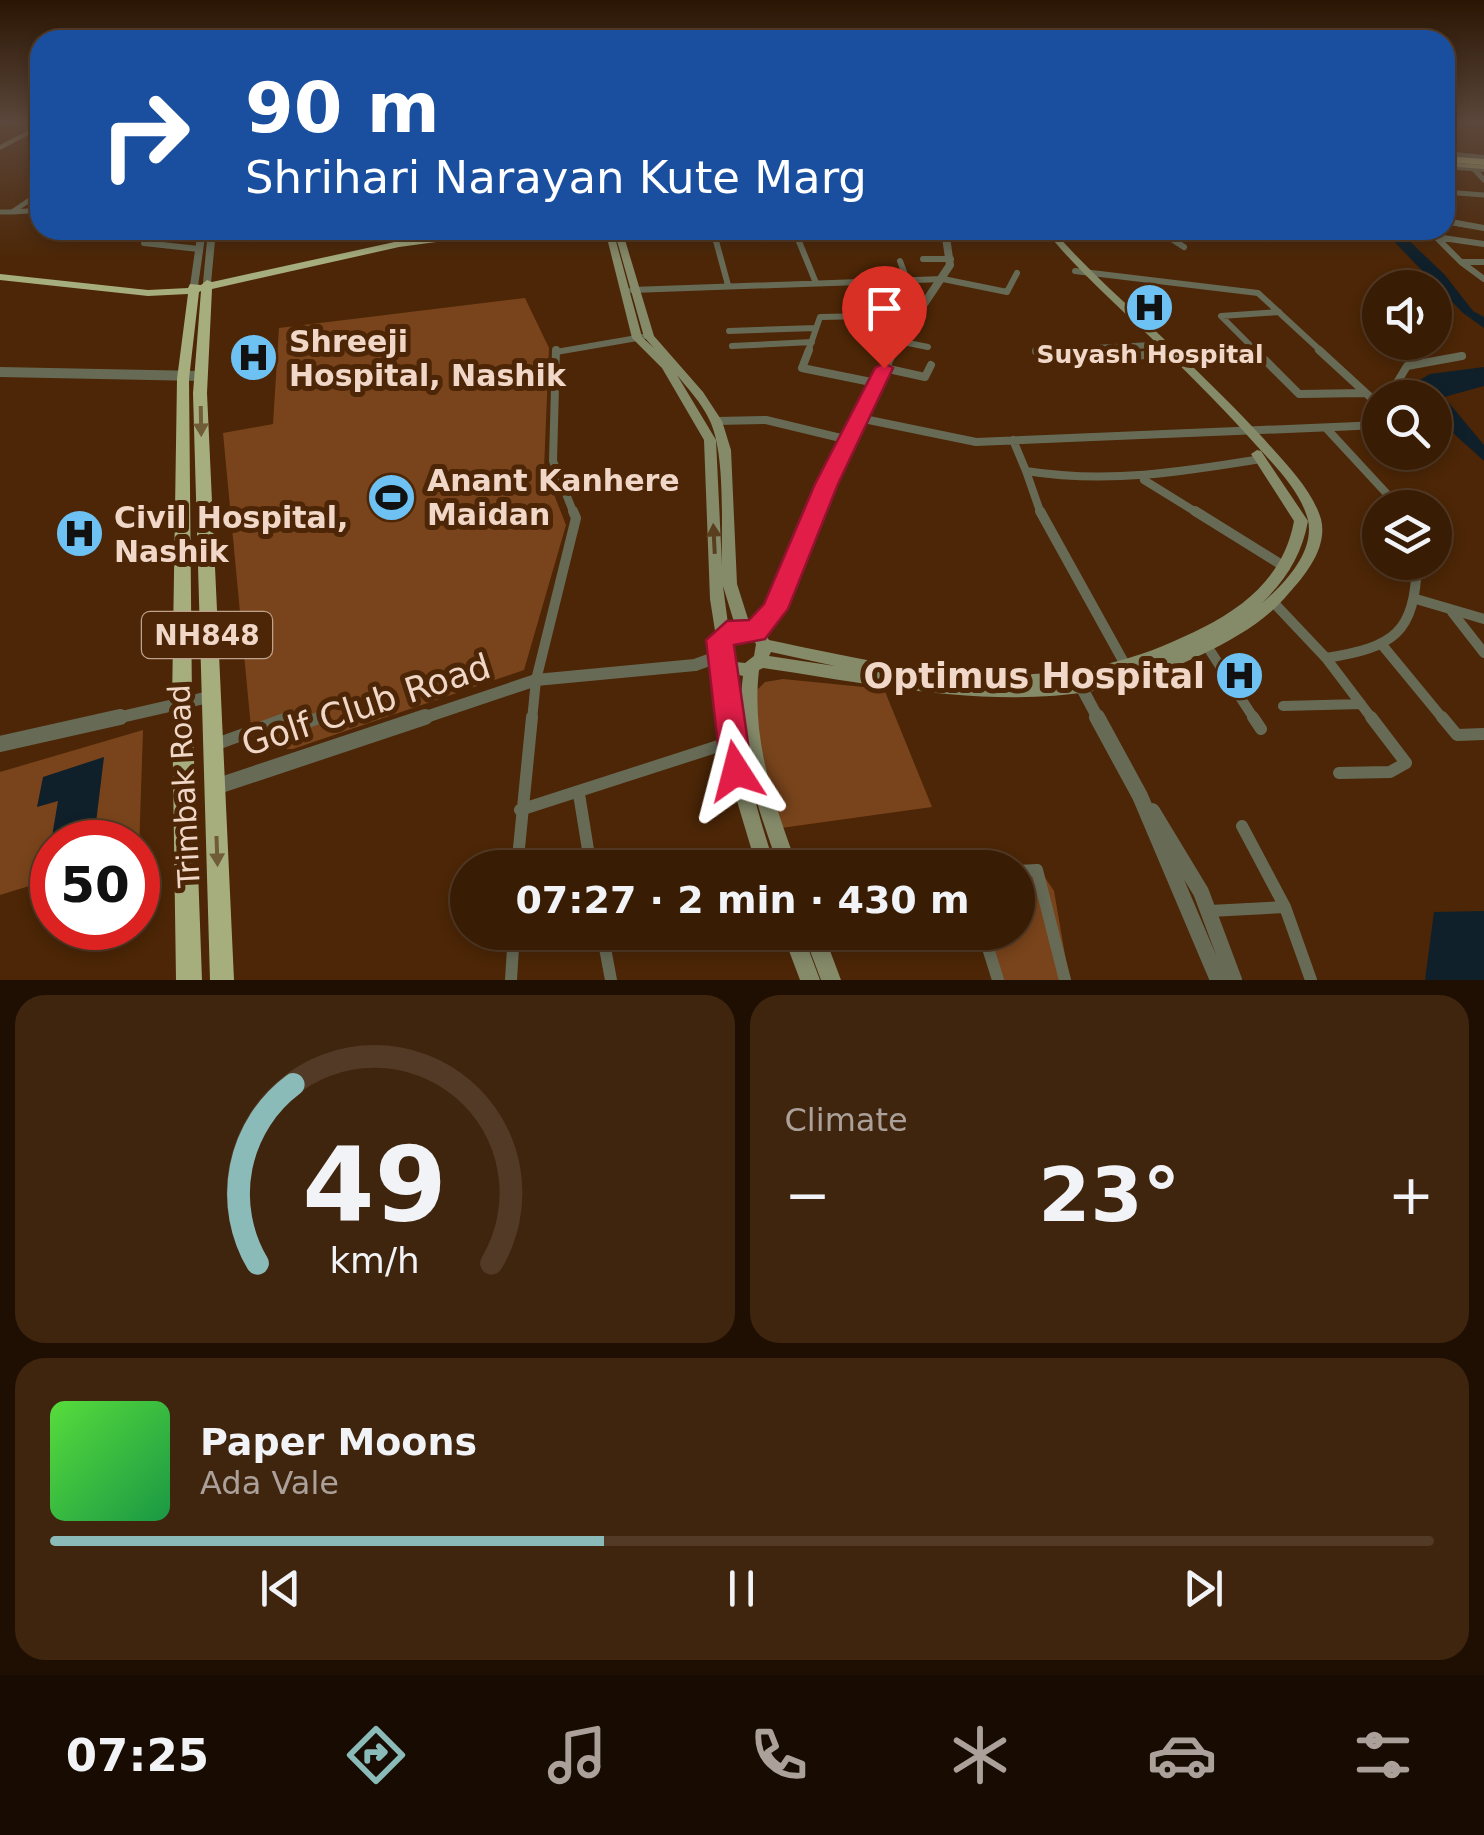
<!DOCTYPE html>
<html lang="en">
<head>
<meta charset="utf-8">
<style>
	:root { --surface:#391c04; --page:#40250e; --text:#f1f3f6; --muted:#aba19a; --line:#533a26; --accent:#8bbbb9 }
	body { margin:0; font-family:"DejaVu Sans",sans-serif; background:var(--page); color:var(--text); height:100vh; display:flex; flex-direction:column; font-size:38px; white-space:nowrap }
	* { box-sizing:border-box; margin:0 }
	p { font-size:32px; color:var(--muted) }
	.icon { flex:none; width:55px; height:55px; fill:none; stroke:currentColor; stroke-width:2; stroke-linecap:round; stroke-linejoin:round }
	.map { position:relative; height:980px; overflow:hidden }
	.details { display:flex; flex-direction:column; gap:15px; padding:15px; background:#1f0f02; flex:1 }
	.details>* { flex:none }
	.banner { position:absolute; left:30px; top:30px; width:1425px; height:210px; border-radius:30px; box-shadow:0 5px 15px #0003,0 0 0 2px var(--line); background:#1a4fa0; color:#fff; overflow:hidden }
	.buttons { position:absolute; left:1362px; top:270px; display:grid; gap:20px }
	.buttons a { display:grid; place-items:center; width:90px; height:90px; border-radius:50%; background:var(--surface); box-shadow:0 5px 15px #0003,0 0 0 2px var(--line); font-size:50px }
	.speed { position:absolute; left:30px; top:820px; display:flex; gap:20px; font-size:50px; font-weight:700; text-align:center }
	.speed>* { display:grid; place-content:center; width:130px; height:130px; border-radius:50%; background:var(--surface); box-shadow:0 5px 15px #0003,0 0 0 2px var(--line); line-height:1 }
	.speed .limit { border:15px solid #d22; background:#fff; color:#111 }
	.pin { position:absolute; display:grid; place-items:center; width:85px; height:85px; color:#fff; margin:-102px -42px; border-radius:50% 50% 50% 0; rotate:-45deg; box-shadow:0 0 10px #0007 }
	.pin .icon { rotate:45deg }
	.me { position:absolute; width:110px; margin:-55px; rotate:351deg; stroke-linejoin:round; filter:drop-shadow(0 0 8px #0008) }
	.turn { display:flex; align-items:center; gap:35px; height:210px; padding:0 50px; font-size:45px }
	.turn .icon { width:130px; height:130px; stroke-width:2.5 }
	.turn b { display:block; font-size:70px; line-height:85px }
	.big { font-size:75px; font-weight:800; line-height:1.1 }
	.details .card { flex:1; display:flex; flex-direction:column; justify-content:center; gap:15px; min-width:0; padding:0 35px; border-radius:30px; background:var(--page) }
	.details .dial { align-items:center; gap:0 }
	.dial svg { height:260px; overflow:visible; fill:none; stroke:var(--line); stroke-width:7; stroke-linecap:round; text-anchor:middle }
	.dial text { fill:var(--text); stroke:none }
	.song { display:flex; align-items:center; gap:30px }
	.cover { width:120px; height:120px; border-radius:15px; background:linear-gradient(135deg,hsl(110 70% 55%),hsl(140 70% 35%)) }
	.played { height:10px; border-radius:5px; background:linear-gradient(90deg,var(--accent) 40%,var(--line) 40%) }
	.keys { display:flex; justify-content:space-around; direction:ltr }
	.heat { display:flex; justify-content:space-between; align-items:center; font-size:55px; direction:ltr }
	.details .tiles { flex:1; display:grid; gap:15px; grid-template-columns:1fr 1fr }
	.card:last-child { grid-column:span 2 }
	.trip { position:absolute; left:450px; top:850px; width:585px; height:100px; border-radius:50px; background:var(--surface); box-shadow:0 5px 15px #0003,0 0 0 2px var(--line); font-weight:800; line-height:100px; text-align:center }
	.dock { display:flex; height:160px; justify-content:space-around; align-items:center; background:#170b02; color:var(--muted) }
	.dock .icon { width:70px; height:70px }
	.dock .active { color:var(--accent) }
	.dock b { font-size:45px; color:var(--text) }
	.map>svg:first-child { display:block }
	.green { fill:#79441b }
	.water { fill:#0f202a }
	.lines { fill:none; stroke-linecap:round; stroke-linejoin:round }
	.minor-far4 { stroke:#676b56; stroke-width:5 }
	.minor-far3 { stroke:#676b56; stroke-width:6 }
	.minor-far2 { stroke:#676b56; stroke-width:8 }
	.minor-far1 { stroke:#676b56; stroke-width:10 }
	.minor { stroke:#676b56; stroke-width:12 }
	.tertiary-far4 { stroke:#676b56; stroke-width:6 }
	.tertiary-far3 { stroke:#676b56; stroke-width:8 }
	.tertiary-far2 { stroke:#676b56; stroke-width:10 }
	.tertiary-far1 { stroke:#676b56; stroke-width:12 }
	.tertiary { stroke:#676b56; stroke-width:16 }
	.secondary { fill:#858a69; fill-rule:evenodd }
	.primary { fill:#9ca378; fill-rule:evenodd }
	.trunk { fill:#a6ae7e; fill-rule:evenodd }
	.motorway { fill:#b0b985; fill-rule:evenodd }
	.oneway { fill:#705c36 }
	.oneway2 { fill:#5a3f1f }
	.route { fill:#e11d48; stroke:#92132f; stroke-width:2.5 }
	.labels { text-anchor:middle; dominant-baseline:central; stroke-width:10; stroke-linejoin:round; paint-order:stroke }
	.far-poi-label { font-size:25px; font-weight:bold; fill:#f0d7c7; stroke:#4c2606 }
	.shield { fill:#4c2606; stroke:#bfa28d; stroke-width:2.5 }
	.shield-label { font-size:28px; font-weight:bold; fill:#f0d7c7 }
	.poi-label { font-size:30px; font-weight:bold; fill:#f0d7c7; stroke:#4c2606; text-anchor:start }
	.street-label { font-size:30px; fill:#f0d7c7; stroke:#4c2606 }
	.near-poi-label { font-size:35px; font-weight:bold; fill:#f0d7c7; stroke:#4c2606; text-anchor:end }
	.near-street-label { font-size:35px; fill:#f0d7c7; stroke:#4c2606 }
</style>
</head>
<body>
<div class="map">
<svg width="1484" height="980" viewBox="0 0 1484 980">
	<rect width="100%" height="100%" fill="#4c2606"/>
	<!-- green -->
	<path class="green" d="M525,298l24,50 -5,121 22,56 -42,145 -231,79h-40l-30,-316 50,-9 6,-96z
		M783,679l101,10 48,118 -151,21 -22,-87 -6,-47 12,-12z
		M143,730l-4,122 -1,-10h-86v37l-52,16v-123z
		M1040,870l14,21 14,81 -4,8h-64l-14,-47 32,-1v-54z"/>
	<!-- water -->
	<path class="water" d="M1383,230h15l46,44 29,37 11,6v11l-21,-15z
		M1484,367v19l-40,11 40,48v16c-17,-17 -49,-38 -49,-63l-6,-1 -11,-16 12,-7z
		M104,757l-10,82 -42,3 -3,12 9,-53 -21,6 6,-30z
		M1484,911v69h-59l9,-68z"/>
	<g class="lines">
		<!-- minor-far4 -->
		<path class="minor-far4" d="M1473,168l11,12
			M1445,192l39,3
			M0,212h12l22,-15
			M14,212l26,-2
			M1449,222l16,3"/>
		<!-- minor-far3 -->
		<path class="minor-far3" d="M1451,222l33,6
			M713,230l15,55
			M921,230l2,5
			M1158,230l26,17
			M1214,235l13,-5
			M856,236h28l-1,-6
			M715,238l75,-3
			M798,239l18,44
			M144,243l55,6
			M923,259h28
			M900,261l7,19
			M1461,262l-25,-25 48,7
			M1484,262h-23l23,17
			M1075,271l183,22 64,59
			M632,290l311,-11 64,13 10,-19
			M729,331l87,-3
			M898,341l30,6
			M732,346l80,-4
			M1036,351l116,-6
			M556,352l87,-15
			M808,352l12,-35 97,-2
			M1257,352l-36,-36 58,-4"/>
		<!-- minor-far2 -->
		<path class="minor-far2" d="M556,350l-3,111 21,53
			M809,350l-7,18 74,15
			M1255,350l44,44 66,-1
			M1319,350l61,56
			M1036,351l28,-1
			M1086,359l76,-5
			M884,368l41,9 6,-12
			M1383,398l6,-2 18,-30 55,-10
			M859,418l117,24 404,-17
			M716,421l50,-1 83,20
			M1327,429l73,79
			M1013,440l13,31c81,13 155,1 235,-12
			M1026,471l15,43
			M1144,480l55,34"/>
		<!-- minor-far1 -->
		<path class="minor-far1" d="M1040,511l87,157
			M1195,511l90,56
			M1416,599l68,20
			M1273,602l53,56 47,62
			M1452,612l32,41
			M1207,646l48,74
			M1383,646l61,74
			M1326,658c68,-11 89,-24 91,-96
			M1283,706l78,-2
			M283,720h7
			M314,720l7,-3
			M532,720l4,-40 40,-162 -3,-7"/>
		<!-- minor -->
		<path class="minor" d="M290,717l1,12 30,-12
			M1253,717l8,12
			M1442,717l15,18 27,-1
			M214,745l76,-28
			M1339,773l51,-1 16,-9 -35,-46
			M579,794l12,74
			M520,810l211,-68
			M517,868l15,-151
			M713,868l48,-17
			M1018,871l19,-1 28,110
			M1285,907l26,73
			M1210,911l75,-4 -43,-81
			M602,932l9,48
			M983,932l15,48
			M511,980l3,-48"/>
		<!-- tertiary-far4 -->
		<path class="tertiary-far4" d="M1445,154l39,4
			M1445,166l39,3"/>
		<!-- tertiary-far3 -->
		<path class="tertiary-far3" d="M207,283l5,-53
			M194,286l8,-56
			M892,352l58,-87 -5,-35"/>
		<!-- tertiary-far2 -->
		<path class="tertiary-far2" d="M0,372l201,4
			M815,514l78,-164"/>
		<!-- tertiary-far1 -->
		<path class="tertiary-far1" d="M755,632l20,-23 41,-98
			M1078,681l21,39
			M108,720l101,-23
			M417,720l119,-40 159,-15 25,-9"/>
		<!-- tertiary -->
		<path class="tertiary" d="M1097,717l43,79 78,184
			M0,744l120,-27
			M215,787l210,-70
			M1152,811l49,81 33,88"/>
		<!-- secondary -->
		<path class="secondary" d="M40,124v5l-40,21v-5z
			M605,230h8l29,107 12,11 -10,-11 -30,-107h8l32,106 49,56 19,29 9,29 6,134 12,38 12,5 8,13c113,24 236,52 349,21 31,-8 58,-20 86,-34 45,-23 81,-55 90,-106l-43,-67 6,-4 4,1 47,70c-6,34 -23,60 -47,83 22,-19 54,-51 47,-84 -7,-28 -33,-54 -52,-75 -40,-45 -82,-86 -125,-126 -30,-29 -60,-56 -86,-89h8c28,33 60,62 92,91 40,38 81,77 119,118 20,23 48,50 57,80 7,28 -15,55 -32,74 -23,28 -54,45 -86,61 -12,5 -23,11 -35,16 -128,52 -274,17 -405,-2l-4,2c-8,70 15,133 39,198h-19c-22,-63 -45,-125 -36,-192l-12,-3c9,67 22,131 45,195h-19l-23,-77 -14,-78 -7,-63 3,-13 -6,-38 -6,-159 -42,-72 -30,-30zM677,375c11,14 24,27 32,44 17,33 12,107 13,147l-6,-126zM723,586l11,36 -6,2zM738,632l11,2 7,10 -2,12 -9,7 -9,-1 -7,-10 1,-12zM771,652l64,14 -66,-10z
			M782,932h20l18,48h-20z
			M803,932h20l18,48h-20z"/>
		<!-- primary -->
		<path class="primary" d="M1445,162l39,3v4l-39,-3z"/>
		<!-- trunk -->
		<path class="trunk" d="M481,230h27l-5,3 -104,14 -187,42 -5,104 27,587h-24l-17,-587 8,-102 -2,1 -10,87 3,325 10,276h-26l-4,-276 5,-325 11,-85 -40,2 -148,-16v-6l148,16 40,-2 2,-4 11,1 6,-5 5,2 187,-41z"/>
		<!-- motorway -->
		<path class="motorway" d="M1445,156l39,3v6l-39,-3z"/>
	</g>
	<!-- one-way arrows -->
	<defs><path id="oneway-solid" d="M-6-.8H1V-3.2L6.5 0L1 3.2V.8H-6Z" transform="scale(2.5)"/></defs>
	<g class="oneway">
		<use href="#oneway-solid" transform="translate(201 421) rotate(89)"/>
		<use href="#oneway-solid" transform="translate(217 851) rotate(88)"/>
	</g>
	<use class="oneway2" href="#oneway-solid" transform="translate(714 539) rotate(-93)"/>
	<!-- sky -->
	<linearGradient id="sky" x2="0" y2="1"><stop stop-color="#2a1503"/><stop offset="0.47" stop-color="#5b473b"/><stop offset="1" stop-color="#5b473b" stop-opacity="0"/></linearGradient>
	<rect width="1484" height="261" fill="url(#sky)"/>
	<!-- route -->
	<path class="route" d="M884,363l9,5 -55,116 -50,125 -23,30 -31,6 18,126 -4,10 -12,4 -11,-4 -4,-10 -15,-131 21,-19 22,-1 15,-16 51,-120 60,-116z"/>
	<!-- icons -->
	<defs>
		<symbol id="hospital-disc" viewBox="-11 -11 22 22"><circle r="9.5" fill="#6dc2f3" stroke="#4c2606"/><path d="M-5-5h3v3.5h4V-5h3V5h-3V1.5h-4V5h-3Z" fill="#111"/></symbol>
		<symbol id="stadium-disc" viewBox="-11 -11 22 22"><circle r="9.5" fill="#6dc2f3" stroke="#4c2606"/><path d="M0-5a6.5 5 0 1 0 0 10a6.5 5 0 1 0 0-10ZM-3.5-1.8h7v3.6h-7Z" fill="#111"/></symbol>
	</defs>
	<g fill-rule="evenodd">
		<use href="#hospital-disc" x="1122" y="280" width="55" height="55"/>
		<use href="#hospital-disc" x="226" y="330" width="55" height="55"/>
		<use href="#stadium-disc" x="364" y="470" width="55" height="55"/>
		<use href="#hospital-disc" x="52" y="506" width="55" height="55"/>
		<use href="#hospital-disc" x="1212" y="648" width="55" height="55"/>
	</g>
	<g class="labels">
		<!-- far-poi labels -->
		<g class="far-poi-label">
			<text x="1150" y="354">Suyash Hospital</text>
		</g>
		<!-- shield labels -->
		<rect class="shield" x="142" y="612" width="130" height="46" rx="8"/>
		<g class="shield-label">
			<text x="207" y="635">NH848</text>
		</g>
		<!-- poi labels -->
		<g class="poi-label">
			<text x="289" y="341">Shreeji<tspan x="289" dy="34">Hospital, Nashik</tspan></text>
			<text x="427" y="480">Anant Kanhere<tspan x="427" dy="34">Maidan</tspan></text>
			<text x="114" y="517">Civil Hospital,<tspan x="114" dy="34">Nashik</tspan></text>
		</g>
		<!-- street labels -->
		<g class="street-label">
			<text transform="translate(184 786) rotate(-93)">Trimbak Road</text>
		</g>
		<!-- near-poi labels -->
		<g class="near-poi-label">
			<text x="1205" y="676">Optimus Hospital</text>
		</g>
		<!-- near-street labels -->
		<g class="near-street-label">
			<text transform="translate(366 705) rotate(-18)">Golf Club Road</text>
		</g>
	</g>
</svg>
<div class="buttons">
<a><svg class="icon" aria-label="sound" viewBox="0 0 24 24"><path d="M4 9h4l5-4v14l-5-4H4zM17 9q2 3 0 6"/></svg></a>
<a><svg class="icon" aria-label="search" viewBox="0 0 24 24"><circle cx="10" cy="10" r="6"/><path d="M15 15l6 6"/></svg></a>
<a><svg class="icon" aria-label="layers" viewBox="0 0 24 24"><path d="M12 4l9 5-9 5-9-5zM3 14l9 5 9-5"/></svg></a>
</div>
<div class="speed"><div class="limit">50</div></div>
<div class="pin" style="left:884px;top:368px;background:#d93025"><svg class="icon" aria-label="arrive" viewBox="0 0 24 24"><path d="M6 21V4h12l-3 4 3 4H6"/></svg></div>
<svg class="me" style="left:736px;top:771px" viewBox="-20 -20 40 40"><path d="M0-17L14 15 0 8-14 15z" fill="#e11d48" stroke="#fff" stroke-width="4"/></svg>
<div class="trip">07:27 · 2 min · 430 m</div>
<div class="banner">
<div class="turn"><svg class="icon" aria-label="right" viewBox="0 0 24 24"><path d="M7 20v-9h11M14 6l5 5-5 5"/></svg><div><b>90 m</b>Shrihari Narayan Kute Marg</div></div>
</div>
</div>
<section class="details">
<div class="tiles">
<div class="card dial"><svg viewBox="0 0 100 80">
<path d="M14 69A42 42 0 1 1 86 69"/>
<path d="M14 69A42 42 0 0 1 25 14" stroke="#8bbbb9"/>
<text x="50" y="56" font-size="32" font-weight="700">49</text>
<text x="50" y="72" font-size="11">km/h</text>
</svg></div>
<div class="card"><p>Climate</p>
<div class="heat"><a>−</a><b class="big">23°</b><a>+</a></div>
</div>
<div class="card">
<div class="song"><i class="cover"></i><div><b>Paper Moons</b><p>Ada Vale</p></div></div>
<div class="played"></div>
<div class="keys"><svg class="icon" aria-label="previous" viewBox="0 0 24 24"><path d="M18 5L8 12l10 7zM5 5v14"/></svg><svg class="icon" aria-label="pause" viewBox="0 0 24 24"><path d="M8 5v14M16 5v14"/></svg><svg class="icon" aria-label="next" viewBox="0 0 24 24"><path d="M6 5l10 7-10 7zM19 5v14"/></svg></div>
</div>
</div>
</section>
<nav class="dock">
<b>07:25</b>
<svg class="icon active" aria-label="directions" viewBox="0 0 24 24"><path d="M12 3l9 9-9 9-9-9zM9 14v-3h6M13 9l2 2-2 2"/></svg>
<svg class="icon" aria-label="music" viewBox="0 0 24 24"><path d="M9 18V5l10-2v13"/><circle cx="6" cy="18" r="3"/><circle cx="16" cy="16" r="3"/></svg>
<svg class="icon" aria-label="phone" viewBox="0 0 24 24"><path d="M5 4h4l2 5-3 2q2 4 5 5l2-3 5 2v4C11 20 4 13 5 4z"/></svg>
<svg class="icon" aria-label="climate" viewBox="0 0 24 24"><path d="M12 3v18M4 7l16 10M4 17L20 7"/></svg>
<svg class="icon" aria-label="car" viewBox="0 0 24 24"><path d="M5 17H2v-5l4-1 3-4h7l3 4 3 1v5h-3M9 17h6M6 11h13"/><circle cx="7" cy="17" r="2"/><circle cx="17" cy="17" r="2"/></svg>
<svg class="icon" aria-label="filters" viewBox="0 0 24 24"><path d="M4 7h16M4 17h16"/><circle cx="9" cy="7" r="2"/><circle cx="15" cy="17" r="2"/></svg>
</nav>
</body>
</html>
